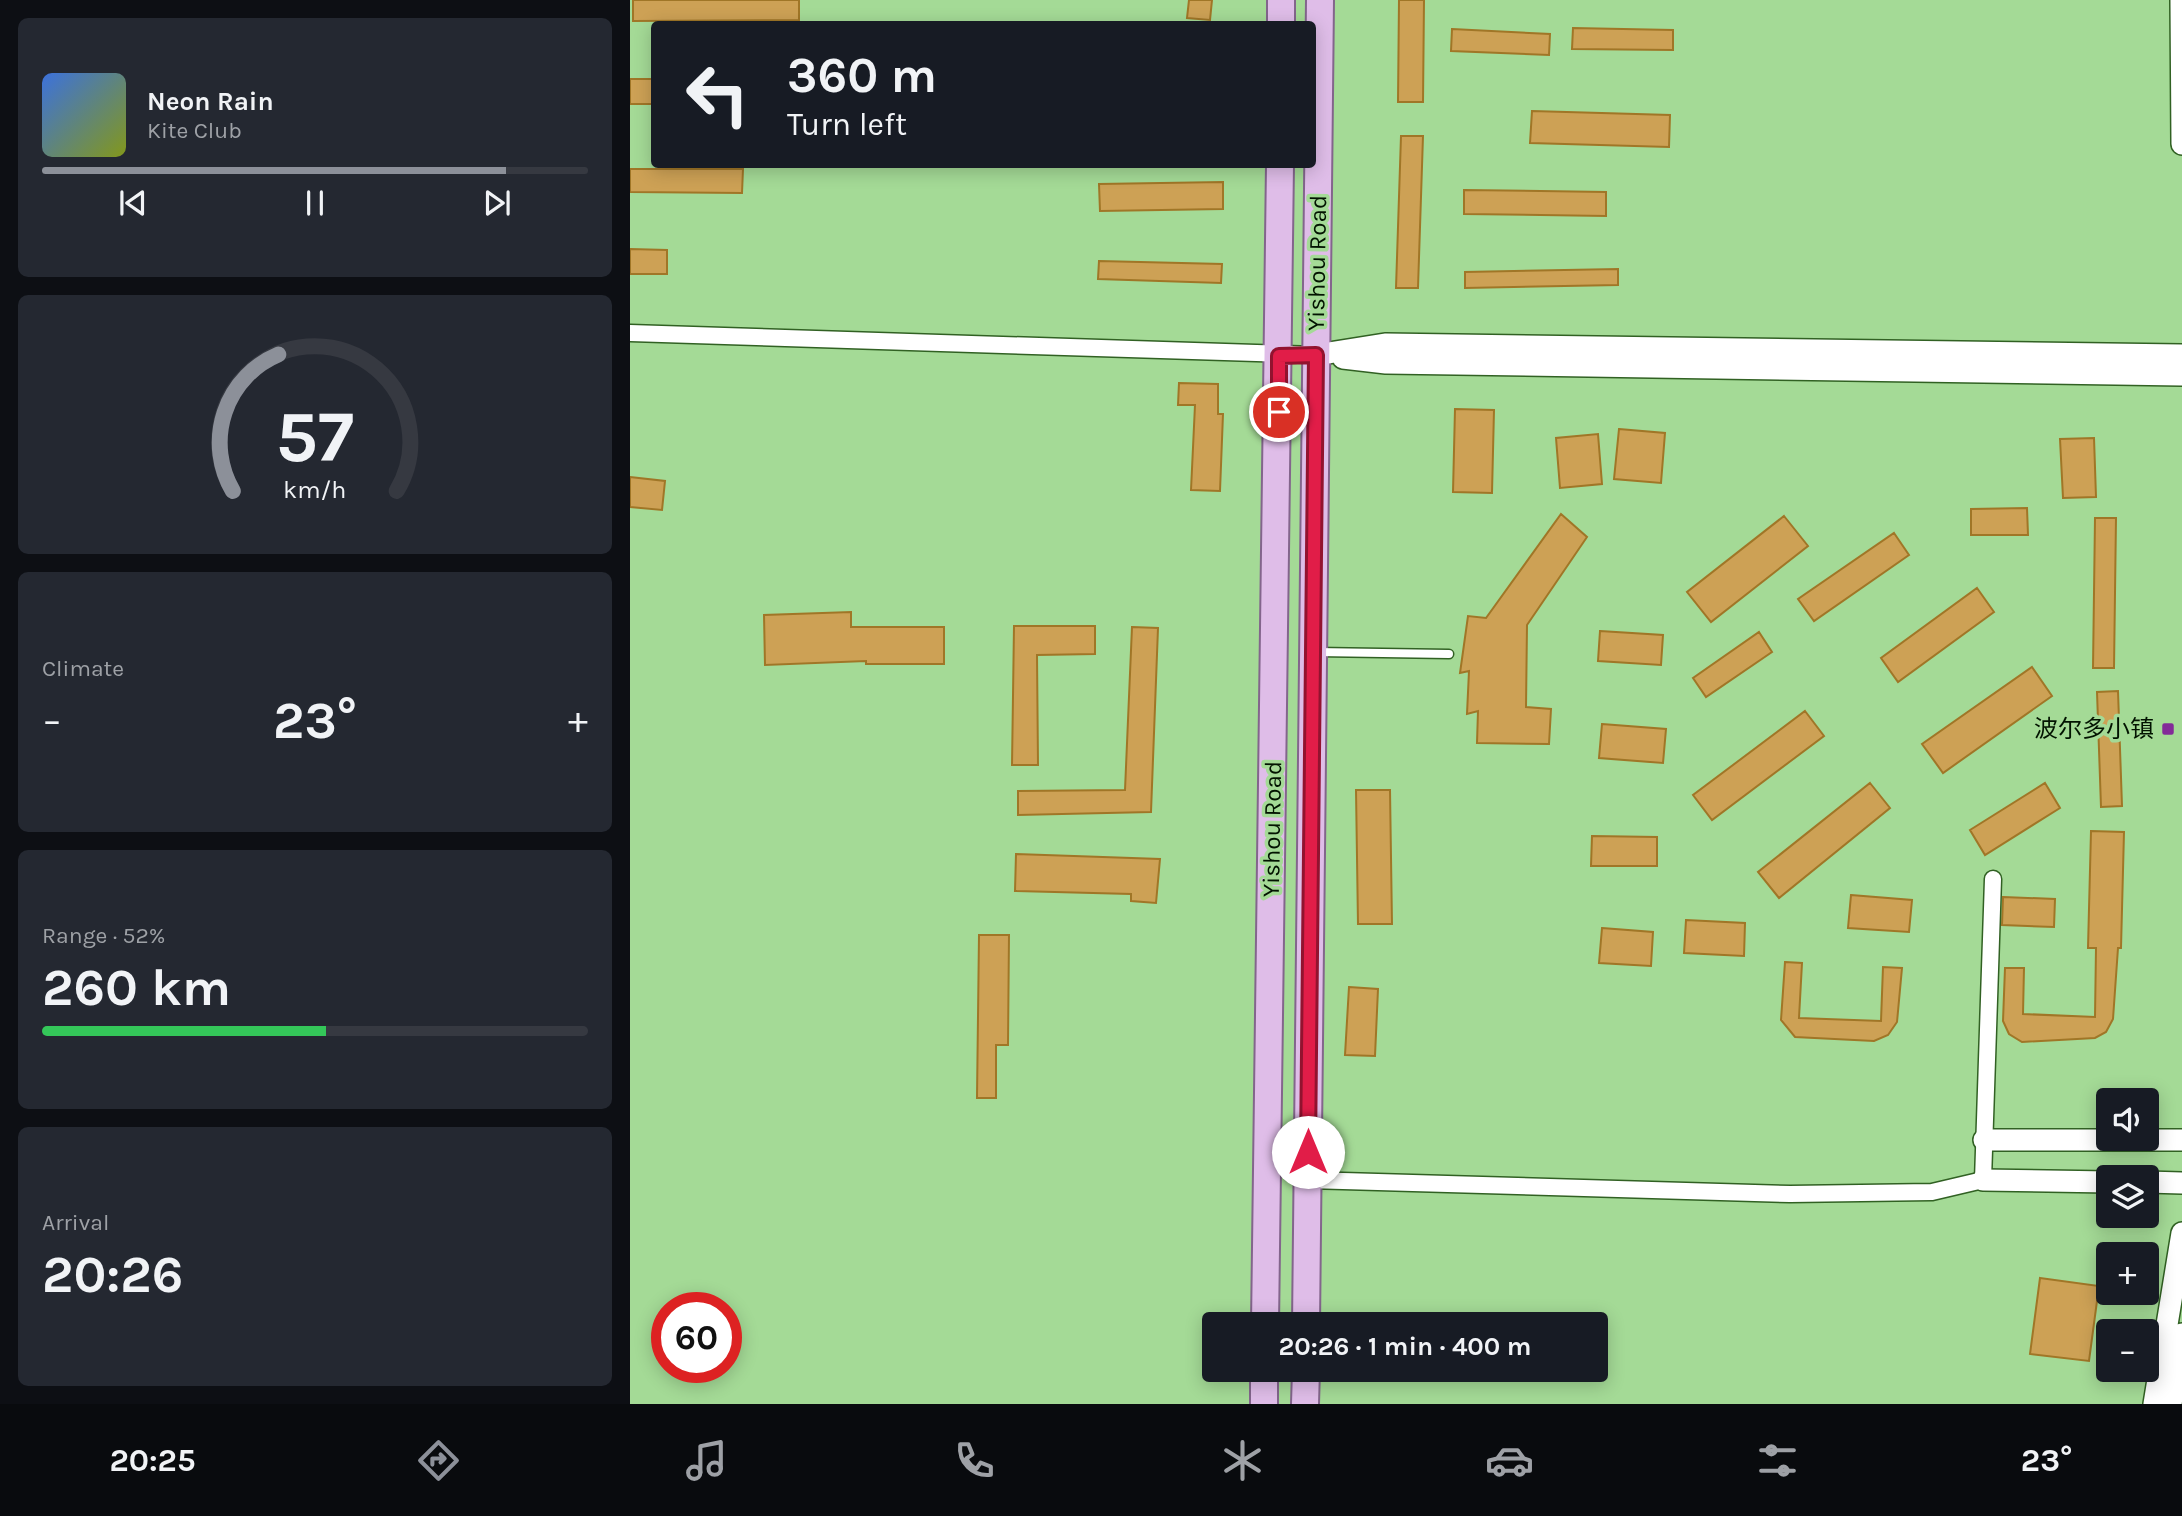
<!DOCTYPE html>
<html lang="en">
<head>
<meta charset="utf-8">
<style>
	:root { --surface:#171b24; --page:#242831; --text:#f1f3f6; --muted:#9ea1a6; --line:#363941; --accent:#8c9099 }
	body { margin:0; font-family:Karla,"Noto Sans SC",sans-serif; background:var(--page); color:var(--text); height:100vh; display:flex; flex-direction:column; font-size:26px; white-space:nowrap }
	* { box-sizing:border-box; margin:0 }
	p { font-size:23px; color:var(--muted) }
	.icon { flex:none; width:38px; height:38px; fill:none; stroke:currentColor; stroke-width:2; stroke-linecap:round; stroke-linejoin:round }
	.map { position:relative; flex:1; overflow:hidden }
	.sheet { display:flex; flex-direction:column; gap:18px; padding:18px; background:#0d0f14; width:630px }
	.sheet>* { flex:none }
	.hud { position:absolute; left:21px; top:21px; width:665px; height:147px; border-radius:7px; box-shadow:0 4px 18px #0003; background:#171b24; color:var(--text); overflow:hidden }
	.controls { position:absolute; left:1466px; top:1088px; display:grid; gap:14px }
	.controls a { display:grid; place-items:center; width:63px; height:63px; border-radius:7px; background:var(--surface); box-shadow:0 4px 18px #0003; font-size:35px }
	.speed { position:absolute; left:21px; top:1292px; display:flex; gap:14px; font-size:35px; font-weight:700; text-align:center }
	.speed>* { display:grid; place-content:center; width:91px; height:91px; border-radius:50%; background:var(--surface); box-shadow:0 4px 18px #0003; line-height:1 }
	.speed .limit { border:10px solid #d22; background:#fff; color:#111 }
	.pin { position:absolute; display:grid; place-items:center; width:60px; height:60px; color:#fff; margin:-30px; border:4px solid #fff; border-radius:50%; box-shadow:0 2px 7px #0007 }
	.me { position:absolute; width:77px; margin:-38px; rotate:0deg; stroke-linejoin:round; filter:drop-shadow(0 0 5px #0008) }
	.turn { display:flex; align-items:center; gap:24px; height:147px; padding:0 21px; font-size:32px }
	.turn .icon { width:91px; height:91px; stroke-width:2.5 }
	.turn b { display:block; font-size:49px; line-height:60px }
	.big { font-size:52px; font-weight:700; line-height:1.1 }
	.sheet .widget { flex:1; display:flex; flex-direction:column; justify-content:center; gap:10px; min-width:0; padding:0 24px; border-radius:10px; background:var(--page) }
	.sheet .dial { align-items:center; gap:0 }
	.dial svg { height:182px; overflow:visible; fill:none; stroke:var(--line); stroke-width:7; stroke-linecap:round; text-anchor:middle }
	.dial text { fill:var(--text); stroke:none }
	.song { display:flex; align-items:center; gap:21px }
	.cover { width:84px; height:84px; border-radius:10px; background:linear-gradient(135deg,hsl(220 70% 55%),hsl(70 70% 35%)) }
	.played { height:7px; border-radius:4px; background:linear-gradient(90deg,var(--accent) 85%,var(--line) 85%) }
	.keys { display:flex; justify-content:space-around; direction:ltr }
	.heat { display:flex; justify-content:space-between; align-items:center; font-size:38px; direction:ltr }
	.charge { height:10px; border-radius:5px; background:linear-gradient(90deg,#34c759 52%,var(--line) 0) }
	.trip { position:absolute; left:572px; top:1312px; width:406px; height:70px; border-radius:7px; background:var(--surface); box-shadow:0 4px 18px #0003; font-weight:700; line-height:70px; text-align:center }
	.menu { display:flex; height:112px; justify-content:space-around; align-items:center; background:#090b0e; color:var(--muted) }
	.menu .icon { width:49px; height:49px }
	.menu .active { color:var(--accent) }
	.menu b { font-size:32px; color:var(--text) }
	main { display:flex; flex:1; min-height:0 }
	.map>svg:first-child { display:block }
	.building { fill:#cda155; stroke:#a07627; stroke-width:2 }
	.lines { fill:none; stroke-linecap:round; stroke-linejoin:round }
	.service-casing { stroke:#316123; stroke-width:11 }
	.minor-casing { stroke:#316123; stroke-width:19 }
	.tertiary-casing { stroke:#316123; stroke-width:24 }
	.primary-casing { stroke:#83658c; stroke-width:30 }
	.service { stroke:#fff; stroke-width:8 }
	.minor { stroke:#fff; stroke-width:16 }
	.tertiary { stroke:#fff; stroke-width:21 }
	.primary { stroke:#dfbde8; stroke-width:26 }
	.route-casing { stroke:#92132f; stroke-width:18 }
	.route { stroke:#e11d48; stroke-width:12 }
	.poi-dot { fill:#832b98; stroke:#a4da96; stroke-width:2.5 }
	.labels { text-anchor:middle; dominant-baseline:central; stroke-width:7; stroke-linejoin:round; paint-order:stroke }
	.street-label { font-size:24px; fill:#021300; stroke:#a4da96 }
	.poi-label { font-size:24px; fill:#021300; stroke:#a4da96; text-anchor:end }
</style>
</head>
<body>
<main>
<section class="sheet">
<div class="widget">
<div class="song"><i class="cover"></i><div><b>Neon Rain</b><p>Kite Club</p></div></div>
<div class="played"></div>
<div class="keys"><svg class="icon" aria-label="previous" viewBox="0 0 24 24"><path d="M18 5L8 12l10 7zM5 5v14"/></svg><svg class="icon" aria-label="pause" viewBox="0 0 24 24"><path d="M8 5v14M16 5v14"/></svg><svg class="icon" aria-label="next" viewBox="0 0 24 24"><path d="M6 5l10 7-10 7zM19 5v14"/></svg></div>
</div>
<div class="widget dial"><svg viewBox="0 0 100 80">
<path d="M14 69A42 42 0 1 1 86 69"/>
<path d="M14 69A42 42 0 0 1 34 9" stroke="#8c9099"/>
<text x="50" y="56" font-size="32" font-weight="700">57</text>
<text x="50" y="72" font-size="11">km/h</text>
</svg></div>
<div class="widget"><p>Climate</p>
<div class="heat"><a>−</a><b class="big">23°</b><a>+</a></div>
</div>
<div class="widget"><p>Range · 52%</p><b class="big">260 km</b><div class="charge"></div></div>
<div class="widget"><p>Arrival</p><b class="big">20:26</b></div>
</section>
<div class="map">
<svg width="1552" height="1404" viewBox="0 0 1552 1404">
	<rect width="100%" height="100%" fill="#a4da96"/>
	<!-- building -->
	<path class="building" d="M3,0h166v20l-166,1z
		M559,0h23l-2,20 -23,-2z
		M769,0h25l-1,102h-25z
		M943,28l100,2v20l-101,-1z
		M822,29l98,5 -1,21 -98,-4z
		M0,79h24v25h-24z
		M902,111l138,4 -1,32 -139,-4z
		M771,136h22l-5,152h-22z
		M0,169h113l-1,24 -112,-1z
		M593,182v27l-123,2 -1,-27z
		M834,190l142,2v24l-142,-2z
		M0,249l37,1v24h-37z
		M469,261l123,3 -1,19 -123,-4z
		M988,269v16l-153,3v-16z
		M549,383l39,1v30h5l-3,77 -29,-1 4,-85h-17z
		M825,409l39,1 -2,83 -39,-1z
		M989,429l46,4 -4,50 -47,-4z
		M968,434l4,50 -42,4 -4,-50z
		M1464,438l2,59 -33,1 -3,-59z
		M0,477l35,4 -3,29 -32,-3z
		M1397,508l1,27h-57v-26z
		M931,514l26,23 -60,88 -1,82 25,2 -2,35 -72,-1 1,-32 -11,3 2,-43 -9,2 8,-57 18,2z
		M1154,516l24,30 -97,76 -24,-30z
		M1465,518h21l-2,150h-21z
		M1264,533l15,22 -95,66 -16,-22z
		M1347,588l17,24 -96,70 -17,-24z
		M221,612v15h93v37h-78v-3l-101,4 -1,-50z
		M384,626h81v28l-58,1 1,110h-26z
		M502,627l26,1 -7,184 -133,3v-24l107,-1z
		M970,631l63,4 -2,30 -63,-4z
		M1129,632l13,20 -66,45 -13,-19z
		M1402,667l20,29 -109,77 -21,-29z
		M1488,691l4,115 -21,1 -4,-115z
		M1175,711l19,25 -112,84 -19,-25z
		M972,724l64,5 -3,34 -64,-5z
		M1240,783l20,25 -111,90 -21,-26z
		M1415,783l15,25 -75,47 -15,-25z
		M726,790h34l2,134h-34z
		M1461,831l33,1 -3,116h-3l-5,71 -7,13 -11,6 -73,4 -13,-8 -6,-13 2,-53h19l-1,46 72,3 1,-69h-8z
		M962,836l65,1v29h-66z
		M386,854l144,5 -4,44 -25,-2v-7l-116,-3z
		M1221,895l61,5 -3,32 -61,-4z
		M1373,897l52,2 -1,28 -52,-2z
		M1056,920l59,3 -1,33 -60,-3z
		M972,928l51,4 -2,34 -52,-3z
		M349,935h30l-1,110h-12v53h-19z
		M1155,962l17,1 -3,55 82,3 2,-54 19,1 -5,54 -9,13 -14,6 -79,-4 -14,-17z
		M719,987l29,2 -3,67 -30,-1z
		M1410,1278l59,8 -10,75 -59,-7z"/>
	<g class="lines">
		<defs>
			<path id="service" d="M686,652l133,2"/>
			<path id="minor" d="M0,333l686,22
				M678,1180l482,14 142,-2 51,-12 10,-301"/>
			<path id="tertiary" d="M1551,0l1,144
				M686,355l69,-11 797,11
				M713,358l43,5 796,12
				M1354,1140h198
				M1353,1180l126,2
				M1517,1182l35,1
				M1524,1404l28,-171
				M1541,1404l11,-70"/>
			<path id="primary" d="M651,24v-24
				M635,1325l15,-1161
				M676,1325l14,-1325
				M634,1404v-34
				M675,1404l1,-34"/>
		</defs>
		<!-- service casing -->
		<use href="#service" class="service-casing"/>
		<!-- minor casing -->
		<use href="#minor" class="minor-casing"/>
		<!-- tertiary casing -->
		<use href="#tertiary" class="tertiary-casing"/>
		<!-- primary casing -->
		<use href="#primary" class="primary-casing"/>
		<!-- service -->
		<use href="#service" class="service"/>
		<!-- minor -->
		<use href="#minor" class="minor"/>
		<!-- tertiary -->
		<use href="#tertiary" class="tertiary"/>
		<!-- primary -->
		<use href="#primary" class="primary"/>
	</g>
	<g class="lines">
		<defs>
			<path id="route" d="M649,412v-56l37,-1 -8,797"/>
		</defs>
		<!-- route casing -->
		<use href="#route" class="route-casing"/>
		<!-- route -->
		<use href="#route" class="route"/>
	</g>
	<!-- markers -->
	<rect class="poi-dot" x="1531" y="722" width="14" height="14" rx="3.5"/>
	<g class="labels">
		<!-- street labels -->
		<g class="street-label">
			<text transform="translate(687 263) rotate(-89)">Yishou Road</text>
			<text transform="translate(642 829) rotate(-89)">Yishou Road</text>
		</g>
		<!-- poi labels -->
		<g class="poi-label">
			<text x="1524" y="729">波尔多小镇</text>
		</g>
	</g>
</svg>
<div class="controls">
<a><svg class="icon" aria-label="sound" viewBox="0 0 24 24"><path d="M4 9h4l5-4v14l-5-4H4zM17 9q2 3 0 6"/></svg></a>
<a><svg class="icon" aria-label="layers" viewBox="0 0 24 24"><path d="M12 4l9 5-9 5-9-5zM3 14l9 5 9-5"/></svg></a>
<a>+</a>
<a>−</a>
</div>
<div class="speed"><div class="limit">60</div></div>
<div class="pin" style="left:649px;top:412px;background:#d93025"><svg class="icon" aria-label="arrive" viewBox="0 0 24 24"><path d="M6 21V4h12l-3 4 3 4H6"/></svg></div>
<svg class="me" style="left:678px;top:1152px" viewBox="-20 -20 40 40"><circle r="19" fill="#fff"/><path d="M0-13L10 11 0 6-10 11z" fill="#e11d48"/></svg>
<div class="trip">20:26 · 1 min · 400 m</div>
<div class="hud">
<div class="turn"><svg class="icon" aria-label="left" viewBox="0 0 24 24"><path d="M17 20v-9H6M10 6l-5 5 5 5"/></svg><div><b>360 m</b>Turn left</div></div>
</div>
</div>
</main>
<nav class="menu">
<b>20:25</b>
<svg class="icon active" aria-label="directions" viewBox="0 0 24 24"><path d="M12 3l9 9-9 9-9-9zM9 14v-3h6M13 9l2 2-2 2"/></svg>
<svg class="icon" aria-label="music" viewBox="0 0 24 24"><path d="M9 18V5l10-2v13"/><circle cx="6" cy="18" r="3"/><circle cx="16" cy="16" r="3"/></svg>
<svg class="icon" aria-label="phone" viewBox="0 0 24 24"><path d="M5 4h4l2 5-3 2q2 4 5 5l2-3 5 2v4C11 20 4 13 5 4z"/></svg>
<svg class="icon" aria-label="climate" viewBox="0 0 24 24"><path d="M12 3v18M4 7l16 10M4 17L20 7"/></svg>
<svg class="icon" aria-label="car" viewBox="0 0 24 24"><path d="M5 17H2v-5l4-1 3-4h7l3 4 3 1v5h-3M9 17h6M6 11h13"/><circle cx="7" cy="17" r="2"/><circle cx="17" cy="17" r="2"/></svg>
<svg class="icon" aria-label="filters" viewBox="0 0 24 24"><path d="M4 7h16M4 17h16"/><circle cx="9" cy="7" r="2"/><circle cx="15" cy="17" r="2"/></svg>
<b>23°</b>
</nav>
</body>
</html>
